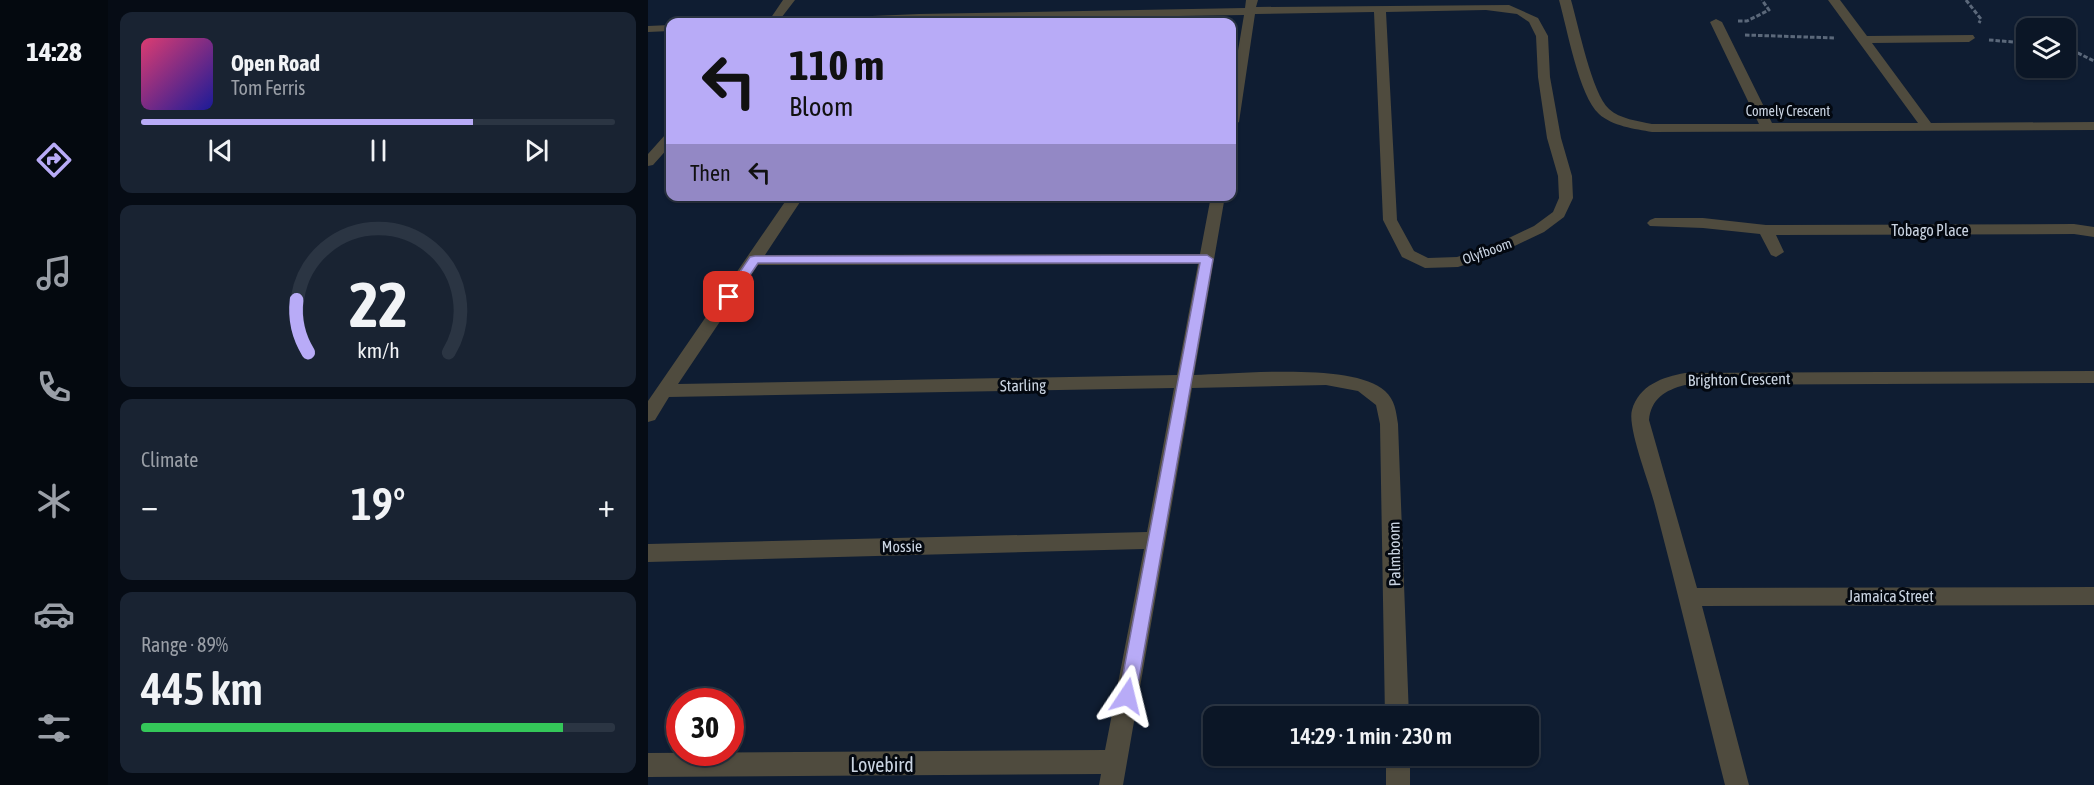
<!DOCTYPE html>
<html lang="en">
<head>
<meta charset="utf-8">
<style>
	:root { --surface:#0b1626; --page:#192332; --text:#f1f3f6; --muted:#9a9fa7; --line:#2b3543; --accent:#b8abf7 }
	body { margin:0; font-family:"Asap Condensed",sans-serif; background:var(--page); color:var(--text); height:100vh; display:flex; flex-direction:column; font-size:22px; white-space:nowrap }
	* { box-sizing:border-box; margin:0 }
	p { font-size:20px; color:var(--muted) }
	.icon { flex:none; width:33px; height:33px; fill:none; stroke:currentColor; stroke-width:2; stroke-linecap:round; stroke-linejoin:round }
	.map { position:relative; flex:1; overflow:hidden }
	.drawer { display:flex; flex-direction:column; gap:12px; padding:12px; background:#060c15; width:540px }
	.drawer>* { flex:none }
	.hud { position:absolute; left:18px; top:18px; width:570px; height:183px; border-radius:12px; box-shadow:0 2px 4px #0004,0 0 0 2px var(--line); background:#b8abf7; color:#111; overflow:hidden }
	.buttons { position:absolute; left:1368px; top:18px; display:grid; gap:12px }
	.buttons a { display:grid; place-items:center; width:60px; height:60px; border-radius:12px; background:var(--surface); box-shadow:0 2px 4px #0004,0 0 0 2px var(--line); font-size:30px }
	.speed { position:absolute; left:18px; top:688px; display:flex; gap:12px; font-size:30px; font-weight:700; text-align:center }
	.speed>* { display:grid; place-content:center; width:78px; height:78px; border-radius:50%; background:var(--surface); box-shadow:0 2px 4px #0004,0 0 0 2px var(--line); line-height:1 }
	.speed .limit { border:9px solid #d22; background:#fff; color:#111 }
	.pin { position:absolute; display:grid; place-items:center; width:51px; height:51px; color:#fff; margin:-26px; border-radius:12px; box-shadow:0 3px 9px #0006 }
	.me { position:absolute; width:66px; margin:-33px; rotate:10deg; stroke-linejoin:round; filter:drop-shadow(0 0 4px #0008) }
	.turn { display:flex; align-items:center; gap:21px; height:126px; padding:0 24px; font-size:27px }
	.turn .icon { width:78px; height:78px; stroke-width:2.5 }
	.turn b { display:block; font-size:42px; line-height:51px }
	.then { display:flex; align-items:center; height:57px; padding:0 24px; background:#0003; gap:12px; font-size:22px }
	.big { font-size:45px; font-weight:600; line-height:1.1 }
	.drawer .card { flex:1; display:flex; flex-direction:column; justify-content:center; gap:9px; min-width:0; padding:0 21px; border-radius:12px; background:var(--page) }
	.drawer .dial { align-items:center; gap:0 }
	.dial svg { height:156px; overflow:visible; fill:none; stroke:var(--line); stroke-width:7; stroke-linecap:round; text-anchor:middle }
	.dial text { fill:var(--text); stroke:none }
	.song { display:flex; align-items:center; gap:18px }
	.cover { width:72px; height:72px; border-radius:9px; background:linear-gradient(135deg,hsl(340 70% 55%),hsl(240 70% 35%)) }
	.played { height:6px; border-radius:3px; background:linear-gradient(90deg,var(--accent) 70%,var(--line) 70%) }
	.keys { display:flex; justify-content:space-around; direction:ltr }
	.heat { display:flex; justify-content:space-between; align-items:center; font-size:33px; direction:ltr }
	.charge { height:9px; border-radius:4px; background:linear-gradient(90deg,#34c759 89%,var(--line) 0) }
	.trip { position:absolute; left:555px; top:706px; width:336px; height:60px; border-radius:12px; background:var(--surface); box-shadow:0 2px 4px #0004,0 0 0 2px var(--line); font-weight:600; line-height:60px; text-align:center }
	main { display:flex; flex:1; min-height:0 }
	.dock { display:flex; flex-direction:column; width:108px; justify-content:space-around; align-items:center; background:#04090f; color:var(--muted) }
	.dock .icon { width:42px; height:42px }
	.dock .selected { color:var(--accent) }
	.dock b { font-size:27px; color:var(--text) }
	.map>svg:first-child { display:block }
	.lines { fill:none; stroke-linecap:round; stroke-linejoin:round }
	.path { stroke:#5b687a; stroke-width:3; stroke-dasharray:4.5 2; stroke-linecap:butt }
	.street { fill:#4f4b3e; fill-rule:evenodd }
	.route { fill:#b8abf7; stroke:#786fa1; stroke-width:1.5 }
	.labels { text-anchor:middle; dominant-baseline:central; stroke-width:6; stroke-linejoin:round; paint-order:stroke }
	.far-street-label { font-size:14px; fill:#cad4e2; stroke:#030810 }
	.street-label { font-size:16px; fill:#cad4e2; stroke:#030810 }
	.near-street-label { font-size:20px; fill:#cad4e2; stroke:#030810 }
</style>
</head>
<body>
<main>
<nav class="dock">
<b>14:28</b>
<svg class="icon selected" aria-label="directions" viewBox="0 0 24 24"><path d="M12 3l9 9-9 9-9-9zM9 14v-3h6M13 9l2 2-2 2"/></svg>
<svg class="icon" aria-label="music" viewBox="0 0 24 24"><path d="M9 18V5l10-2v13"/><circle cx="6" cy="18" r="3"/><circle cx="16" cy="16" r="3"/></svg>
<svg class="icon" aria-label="phone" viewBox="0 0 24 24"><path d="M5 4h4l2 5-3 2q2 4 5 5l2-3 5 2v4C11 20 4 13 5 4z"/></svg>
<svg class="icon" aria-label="climate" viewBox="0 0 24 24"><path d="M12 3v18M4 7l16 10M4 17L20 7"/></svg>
<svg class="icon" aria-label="car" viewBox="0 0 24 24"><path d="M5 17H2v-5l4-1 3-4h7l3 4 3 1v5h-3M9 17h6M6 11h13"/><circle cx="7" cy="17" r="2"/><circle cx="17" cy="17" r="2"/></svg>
<svg class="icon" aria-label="filters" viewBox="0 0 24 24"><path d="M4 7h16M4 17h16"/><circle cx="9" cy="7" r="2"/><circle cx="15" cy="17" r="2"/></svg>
</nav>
<section class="drawer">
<div class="card">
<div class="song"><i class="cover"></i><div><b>Open Road</b><p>Tom Ferris</p></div></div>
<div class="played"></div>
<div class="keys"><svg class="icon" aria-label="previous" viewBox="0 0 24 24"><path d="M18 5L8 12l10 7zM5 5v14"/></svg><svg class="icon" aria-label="pause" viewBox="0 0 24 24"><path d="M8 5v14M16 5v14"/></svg><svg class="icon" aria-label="next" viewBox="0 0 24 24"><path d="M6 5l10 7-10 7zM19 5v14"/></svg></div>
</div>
<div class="card dial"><svg viewBox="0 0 100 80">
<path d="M14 69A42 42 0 1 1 86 69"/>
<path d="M14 69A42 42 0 0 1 8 42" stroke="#b8abf7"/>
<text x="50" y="56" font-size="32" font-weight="700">22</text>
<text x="50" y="72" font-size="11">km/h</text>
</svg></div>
<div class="card"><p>Climate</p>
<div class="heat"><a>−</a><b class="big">19°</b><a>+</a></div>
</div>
<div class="card"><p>Range · 89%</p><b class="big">445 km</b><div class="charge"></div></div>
</section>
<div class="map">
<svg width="1446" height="785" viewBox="0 0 1446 785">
	<rect width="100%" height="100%" fill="#0f1d32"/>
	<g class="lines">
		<!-- path -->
		<path class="path" d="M1318,0l15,19 -2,4
			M1090,21h9l22,-11 -7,-10
			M1097,35l91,3
			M1341,40l37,3
			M1418,47l28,14"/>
		<!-- street -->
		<path class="street" d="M135,0h12l-17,22h-10z
			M598,0h12l-2,7 253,-2 29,13 10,18 2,41 11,61 11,38 1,22 -9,19 -20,15 -44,21 -42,14 -33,1 -23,-11 -19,-37 -9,-208 -119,2 -16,108 -7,4v-40l12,-71 -448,7 6,-3 117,-5 326,-6zM838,10l31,4 12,8 7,14 2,41 9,61 11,38 1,22 -6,14 -19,14 -44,21 -33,10 -29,1 -14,-7 -17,-31 -11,-208z
			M911,0h12c7,24 21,94 38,109 11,10 29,12 43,15h107l-49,-102 6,-3 6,3 50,101h146l-90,-123h12l27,36 106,-1 2,3 -6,4 -97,1 59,80 163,-1v8l-442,2c-17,-3 -40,-6 -53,-18 -20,-18 -32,-86 -40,-114z
			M22,25v6l-22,1v-6z
			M22,134v12l-17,19 -5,1v-12l17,-19z
			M141,196h15l-39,59 435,-1 11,-58h14l-31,179c43,-1 160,-13 191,16 10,9 11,20 13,33l11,293h-24l-5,-293 -4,-19 -18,-14 -32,-6 -134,3 -69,397h-24l2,-11 -453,3v-24l457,-3 39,-201 -496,13v-18l499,-12 27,-144 -505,9 -14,23 -7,2v-21zM550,264l-21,111 -499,9 80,-119z
			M1007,218h48l63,7 308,-1 20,3v10l-20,-3 -298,1 8,17 -8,5 -5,-2 -11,-21 -57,-6 -53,-2 -3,-3 3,-3z
			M1446,371v12l-409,2c-20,5 -34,14 -36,35l48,168 397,-1v18l-392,1 47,179h-24c-24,-94 -46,-189 -71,-283 -5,-20 -27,-75 -22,-92 7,-25 31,-33 53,-37z
			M738,756h24v29h-24z"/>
	</g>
	<!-- route -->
	<path class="route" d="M559,255l6,4 -77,437 -2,6 -7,2 -6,-2 -2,-6 81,-433h-442l-25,37 -4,1 -6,-4 27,-40 5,-1z"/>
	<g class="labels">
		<!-- far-street labels -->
		<g class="far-street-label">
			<text x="1140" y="111">Comely Crescent</text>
			<text transform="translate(839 251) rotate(-20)">Olyfboom</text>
		</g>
		<!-- street labels -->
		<g class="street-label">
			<text x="1282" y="230">Tobago Place</text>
			<text transform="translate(1091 379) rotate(-1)">Brighton Crescent</text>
			<text transform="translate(375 385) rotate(-1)">Starling</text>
			<text transform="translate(254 546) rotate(-1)">Mossie</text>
			<text transform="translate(746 554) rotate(-91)">Palmboom</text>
			<text x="1243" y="596">Jamaica Street</text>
		</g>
		<!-- near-street labels -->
		<g class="near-street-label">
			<text x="234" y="764">Lovebird</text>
		</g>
	</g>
</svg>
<div class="buttons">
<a><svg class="icon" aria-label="layers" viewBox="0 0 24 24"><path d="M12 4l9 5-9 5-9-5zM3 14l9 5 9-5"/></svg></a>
</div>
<div class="speed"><div class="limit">30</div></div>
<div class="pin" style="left:81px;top:297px;background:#d93025"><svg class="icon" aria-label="arrive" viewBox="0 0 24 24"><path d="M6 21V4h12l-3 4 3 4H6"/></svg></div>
<svg class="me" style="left:479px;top:696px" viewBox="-20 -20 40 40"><path d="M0-17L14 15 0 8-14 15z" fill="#b8abf7" stroke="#fff" stroke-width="4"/></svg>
<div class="trip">14:29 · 1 min · 230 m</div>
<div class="hud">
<div class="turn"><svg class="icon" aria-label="left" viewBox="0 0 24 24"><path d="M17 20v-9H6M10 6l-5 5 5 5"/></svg><div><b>110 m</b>Bloom</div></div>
<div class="then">Then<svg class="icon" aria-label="left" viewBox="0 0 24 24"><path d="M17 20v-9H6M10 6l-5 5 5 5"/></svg></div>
</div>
</div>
</main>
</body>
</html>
